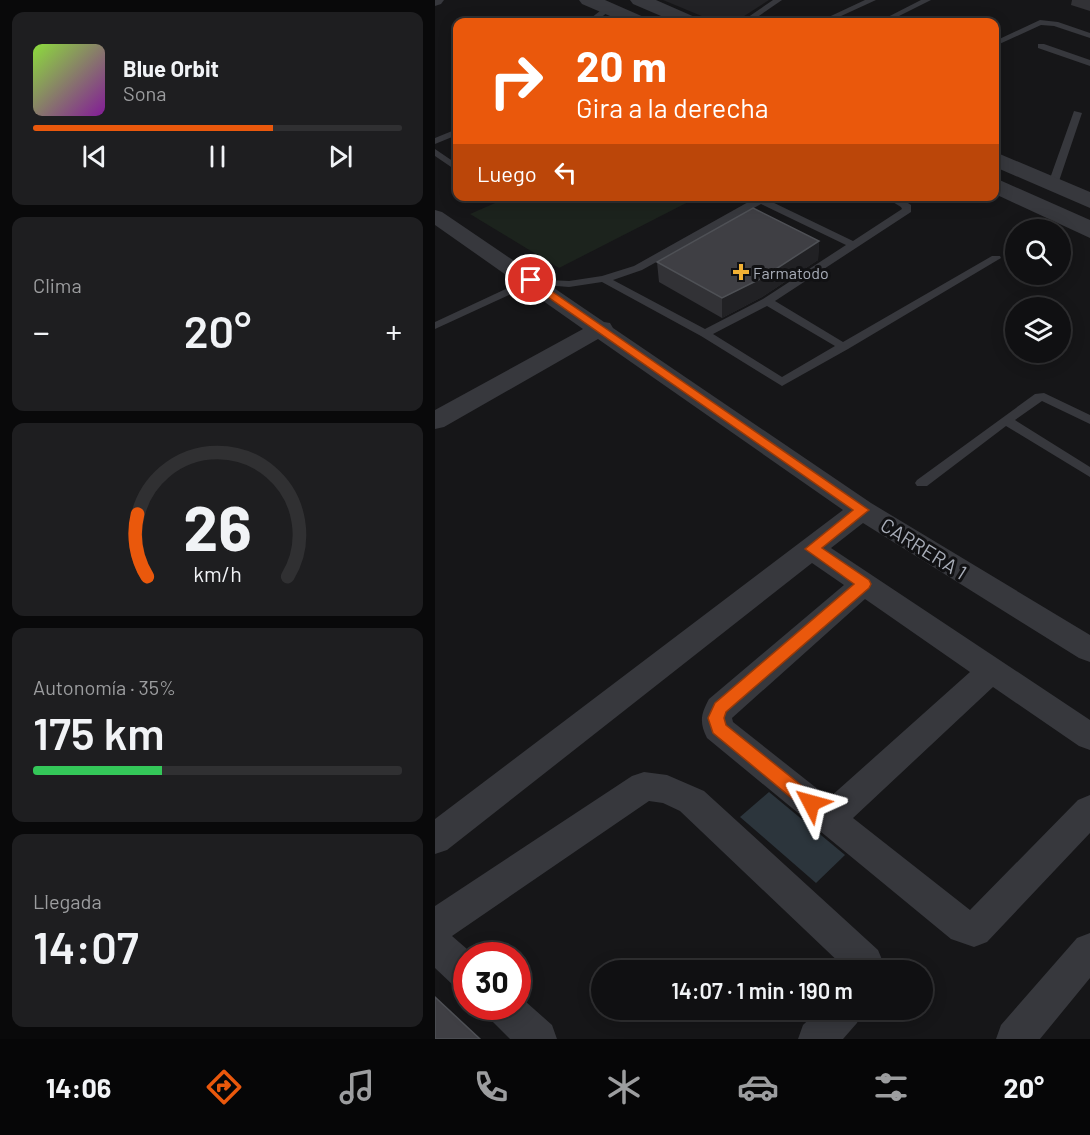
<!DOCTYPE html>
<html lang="es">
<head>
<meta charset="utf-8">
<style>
	:root { --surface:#101012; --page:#1e1e20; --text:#f1f3f6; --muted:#9c9d9f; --line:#303032; --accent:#ea580c }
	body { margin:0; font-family:Barlow,sans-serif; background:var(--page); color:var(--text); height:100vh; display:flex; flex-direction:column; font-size:22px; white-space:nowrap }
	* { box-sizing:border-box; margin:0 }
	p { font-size:20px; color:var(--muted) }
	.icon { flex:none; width:33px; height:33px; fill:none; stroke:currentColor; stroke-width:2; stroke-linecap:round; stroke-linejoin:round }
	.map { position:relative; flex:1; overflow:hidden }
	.drawer { display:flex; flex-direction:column; gap:12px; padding:12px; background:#09090a; width:435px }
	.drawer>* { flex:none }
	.hud { position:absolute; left:18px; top:18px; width:546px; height:183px; border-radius:12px; box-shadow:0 3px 15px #0003,0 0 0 2px var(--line); background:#ea580c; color:#fff; overflow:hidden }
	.fabs { position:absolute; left:570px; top:219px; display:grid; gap:12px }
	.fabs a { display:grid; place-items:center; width:66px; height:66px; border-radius:50%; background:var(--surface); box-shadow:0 3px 15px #0003,0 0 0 2px var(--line); font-size:30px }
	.speed { position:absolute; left:18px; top:942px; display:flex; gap:12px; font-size:30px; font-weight:700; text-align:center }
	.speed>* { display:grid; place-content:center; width:78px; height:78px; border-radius:50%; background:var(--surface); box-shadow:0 3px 15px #0003,0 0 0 2px var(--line); line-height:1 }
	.speed .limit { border:9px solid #d22; background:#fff; color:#111 }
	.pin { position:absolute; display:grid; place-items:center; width:51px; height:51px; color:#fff; margin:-26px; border:3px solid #fff; border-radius:50%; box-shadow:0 2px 6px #0007 }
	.me { position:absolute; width:66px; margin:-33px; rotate:309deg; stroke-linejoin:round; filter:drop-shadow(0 0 4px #0008) }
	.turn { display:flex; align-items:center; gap:21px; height:126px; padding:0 24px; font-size:27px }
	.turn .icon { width:78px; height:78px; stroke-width:2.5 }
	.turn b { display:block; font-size:42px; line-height:51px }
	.then { display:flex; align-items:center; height:57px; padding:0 24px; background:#0003; gap:12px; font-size:22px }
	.big { font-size:45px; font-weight:600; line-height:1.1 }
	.drawer .widget { flex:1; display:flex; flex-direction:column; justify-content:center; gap:9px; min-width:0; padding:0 21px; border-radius:12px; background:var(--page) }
	.drawer .dial { align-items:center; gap:0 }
	.dial svg { height:156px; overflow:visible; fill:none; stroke:var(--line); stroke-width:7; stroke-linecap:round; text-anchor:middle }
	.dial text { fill:var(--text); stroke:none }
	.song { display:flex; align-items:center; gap:18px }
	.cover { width:72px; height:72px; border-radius:9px; background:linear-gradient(135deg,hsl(90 70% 55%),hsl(290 70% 35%)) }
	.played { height:6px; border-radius:3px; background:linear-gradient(90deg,var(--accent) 65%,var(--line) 65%) }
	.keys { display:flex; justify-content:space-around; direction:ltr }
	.heat { display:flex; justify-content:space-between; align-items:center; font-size:33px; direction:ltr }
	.charge { height:9px; border-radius:4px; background:linear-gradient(90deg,#34c759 35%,var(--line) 0) }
	.trip { position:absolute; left:156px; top:960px; width:342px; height:60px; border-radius:30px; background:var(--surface); box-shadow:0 3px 15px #0003,0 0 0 2px var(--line); font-weight:600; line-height:60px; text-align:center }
	.tab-bar { display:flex; height:96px; justify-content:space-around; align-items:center; background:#060607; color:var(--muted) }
	.tab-bar .icon { width:42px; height:42px }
	.tab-bar .on { color:var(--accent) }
	.tab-bar b { font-size:27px; color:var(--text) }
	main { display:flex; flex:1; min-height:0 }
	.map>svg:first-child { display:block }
	.built { fill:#222225 }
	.green { fill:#1c231d }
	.water { fill:#2c353c }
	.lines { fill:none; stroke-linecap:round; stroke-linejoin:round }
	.service { fill:#37383d; fill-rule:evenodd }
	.minor { fill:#37383d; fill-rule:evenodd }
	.tertiary { fill:#37383d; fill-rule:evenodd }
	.wall { fill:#323236 }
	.shaded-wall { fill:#212124 }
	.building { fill:#3f3f44; stroke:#4f5156; stroke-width:1.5 }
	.route { fill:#ea580c; stroke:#983908; stroke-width:1.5 }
	.poi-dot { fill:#f2b134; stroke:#111113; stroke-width:2 }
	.labels { text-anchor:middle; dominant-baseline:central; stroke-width:6; stroke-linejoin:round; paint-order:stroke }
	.far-poi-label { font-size:16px; fill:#a8adb8; stroke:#111113; text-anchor:start }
	.street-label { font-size:20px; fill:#a8adb8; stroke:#111113 }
</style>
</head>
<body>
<main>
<section class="drawer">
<div class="widget">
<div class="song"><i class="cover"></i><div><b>Blue Orbit</b><p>Sona</p></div></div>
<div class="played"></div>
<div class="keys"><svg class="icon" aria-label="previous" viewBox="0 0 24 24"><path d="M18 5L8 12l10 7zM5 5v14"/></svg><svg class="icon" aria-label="pause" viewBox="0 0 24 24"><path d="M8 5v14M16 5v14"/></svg><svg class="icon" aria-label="next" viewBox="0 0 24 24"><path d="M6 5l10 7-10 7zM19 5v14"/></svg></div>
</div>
<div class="widget"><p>Clima</p>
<div class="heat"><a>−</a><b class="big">20°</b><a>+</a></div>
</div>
<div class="widget dial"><svg viewBox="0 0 100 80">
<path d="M14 69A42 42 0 1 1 86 69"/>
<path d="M14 69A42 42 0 0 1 9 37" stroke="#ea580c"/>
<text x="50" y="56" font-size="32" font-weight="700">26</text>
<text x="50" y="72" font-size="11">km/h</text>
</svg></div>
<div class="widget"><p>Autonomía · 35%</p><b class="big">175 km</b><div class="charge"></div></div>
<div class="widget"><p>Llegada</p><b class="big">14:07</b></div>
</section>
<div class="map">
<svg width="655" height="1039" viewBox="0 0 655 1039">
	<rect width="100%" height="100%" fill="#161618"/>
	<!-- built -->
	<path class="built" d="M228,0h106l-34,22h-19z"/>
	<!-- green -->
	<path class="green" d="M76,196h187v1l-139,71 -89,-54z"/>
	<!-- water -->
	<path class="water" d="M334,792l76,63 -29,28 -76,-66z"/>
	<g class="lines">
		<!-- service -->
		<path class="service" d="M338,0h9l-32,22h-9z
			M430,0h11l-48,22h-10z
			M486,0h10l-44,22h-9z
			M170,7l7,2 -17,13h-9z
			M605,20l18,2 32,11v5l-36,-12 -13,-1 -46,21v-5z
			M603,44h6l46,16v6l-52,-18z
			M639,111l8,2 -24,71 -8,2 -2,-2z
			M22,129v6l-22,9v-6z
			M0,149l22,15v7l-22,-15z
			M324,196h13l-4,4 85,41 49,-32 -1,-2 -18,-11h14l14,9v7l-136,89 68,41 149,-86h8l1,2 -153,91 -66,37 -81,-50 -99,-54 -33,5 -36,-3 -98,45v-7l92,-43 42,2 33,-5 32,-10zM326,204l85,41 -83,54 -58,30 -92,-49 29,-10zM332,306l68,40 -53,31 -69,-43z
			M609,393l46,22v9l-48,-23 -27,19 75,47v10l-84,-51 -79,60h-10l-2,-3 2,-3 118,-86z"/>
		<!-- minor -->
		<path class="minor" d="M0,0h9l-3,4 -6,2z
			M0,210l7,2 162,110 6,1 3,5 258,175 219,132v27l-11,-4 -216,-135 -32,25 259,172v30l-11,-4 -86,-59 -140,131 117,92 108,-110 12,-5v38l-103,109 -13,5 -23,-8 -244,-201c-8,-16 -6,-24 2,-39l135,-114 -32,-22 -365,287 -12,4v-35l408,-309 -245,-171 -154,88 -9,2v-19l148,-81 -148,-104zM430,599l105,73 -141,126 -96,-76 -1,-4z
			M209,772l23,3 37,16 174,159 5,12 -2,8h-36v-2l-165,-157 -17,-8 -14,-2 -197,135 23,20h-8v35l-13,-5 -19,-18v-62l197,-130z
			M655,933v45l-50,61h-44l5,-14 76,-87z
			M82,994l35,31 5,14h-47l-20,-20 -6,-13h33z
			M384,1010h44l-6,13 -14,16h-45l5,-14z"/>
		<!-- tertiary -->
		<path class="tertiary" d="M144,0h26l41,18 3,4h-25l-42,-18z
			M195,0h26l41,18 3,4h-25l-42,-18z
			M560,152l95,40v16l-95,-41z
			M560,178l95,42v18l-95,-44z"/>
	</g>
	<!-- wall -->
	<path class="wall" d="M637,0h18v11l-19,-6z
		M384,241l-1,19 -56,37 -40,21 -63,-36 -2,-20z"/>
	<!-- shaded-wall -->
	<path class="shaded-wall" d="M384,241l-1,19 -56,37 -40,21v-20z"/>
	<!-- building -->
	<path class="building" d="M318,208l66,33 -57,37 -40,20 -65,-36z
		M0,997l45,42h-45z"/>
	<!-- route -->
	<path class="route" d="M96,277l338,233 -47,38 47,32 2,4 -2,4 -143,124 -2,6 2,7 91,73 3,5 -3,6 -6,2 -6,-2 -92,-76 -5,-15 7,-15 139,-119 -49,-35 48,-39 -325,-227v-5z"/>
	<!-- markers -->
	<path class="poi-dot" d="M303 263h6v6h6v6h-6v6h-6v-6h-6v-6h6z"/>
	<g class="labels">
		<!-- far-poi labels -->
		<g class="far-poi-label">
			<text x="318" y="272">Farmatodo</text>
		</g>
		<!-- street labels -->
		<g class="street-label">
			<text transform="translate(489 548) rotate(32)">CARRERA 1</text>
		</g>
	</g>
</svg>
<div class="fabs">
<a><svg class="icon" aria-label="search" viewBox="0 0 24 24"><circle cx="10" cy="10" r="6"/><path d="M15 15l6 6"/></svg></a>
<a><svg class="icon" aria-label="layers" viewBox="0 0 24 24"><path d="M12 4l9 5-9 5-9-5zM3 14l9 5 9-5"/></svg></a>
</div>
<div class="speed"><div class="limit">30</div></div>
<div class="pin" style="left:96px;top:280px;background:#d93025"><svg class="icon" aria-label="arrive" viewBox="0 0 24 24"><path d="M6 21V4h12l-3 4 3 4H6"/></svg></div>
<svg class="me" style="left:376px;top:803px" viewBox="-20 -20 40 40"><path d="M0-17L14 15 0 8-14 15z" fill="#ea580c" stroke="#fff" stroke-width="4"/></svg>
<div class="trip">14:07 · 1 min · 190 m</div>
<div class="hud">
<div class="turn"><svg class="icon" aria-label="right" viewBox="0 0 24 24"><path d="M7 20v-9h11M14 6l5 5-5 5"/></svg><div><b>20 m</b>Gira a la derecha</div></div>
<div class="then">Luego<svg class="icon" aria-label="left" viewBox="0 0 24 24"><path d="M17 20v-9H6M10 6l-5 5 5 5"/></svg></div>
</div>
</div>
</main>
<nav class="tab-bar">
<b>14:06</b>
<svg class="icon on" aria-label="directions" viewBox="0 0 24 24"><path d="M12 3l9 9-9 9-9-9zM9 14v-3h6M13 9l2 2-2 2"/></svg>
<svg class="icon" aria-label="music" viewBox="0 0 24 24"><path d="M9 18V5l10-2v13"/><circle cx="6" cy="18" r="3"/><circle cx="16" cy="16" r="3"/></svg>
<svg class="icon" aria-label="phone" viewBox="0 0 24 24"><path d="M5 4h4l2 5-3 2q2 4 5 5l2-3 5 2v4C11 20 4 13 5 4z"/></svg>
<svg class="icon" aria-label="climate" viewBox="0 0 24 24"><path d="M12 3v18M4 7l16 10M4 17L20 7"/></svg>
<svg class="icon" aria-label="car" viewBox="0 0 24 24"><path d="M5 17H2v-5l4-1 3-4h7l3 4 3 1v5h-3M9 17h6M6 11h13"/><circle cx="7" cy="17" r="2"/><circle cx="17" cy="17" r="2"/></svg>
<svg class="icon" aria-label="filters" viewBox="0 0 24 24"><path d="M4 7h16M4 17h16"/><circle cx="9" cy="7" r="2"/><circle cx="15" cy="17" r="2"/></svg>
<b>20°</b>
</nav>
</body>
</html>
